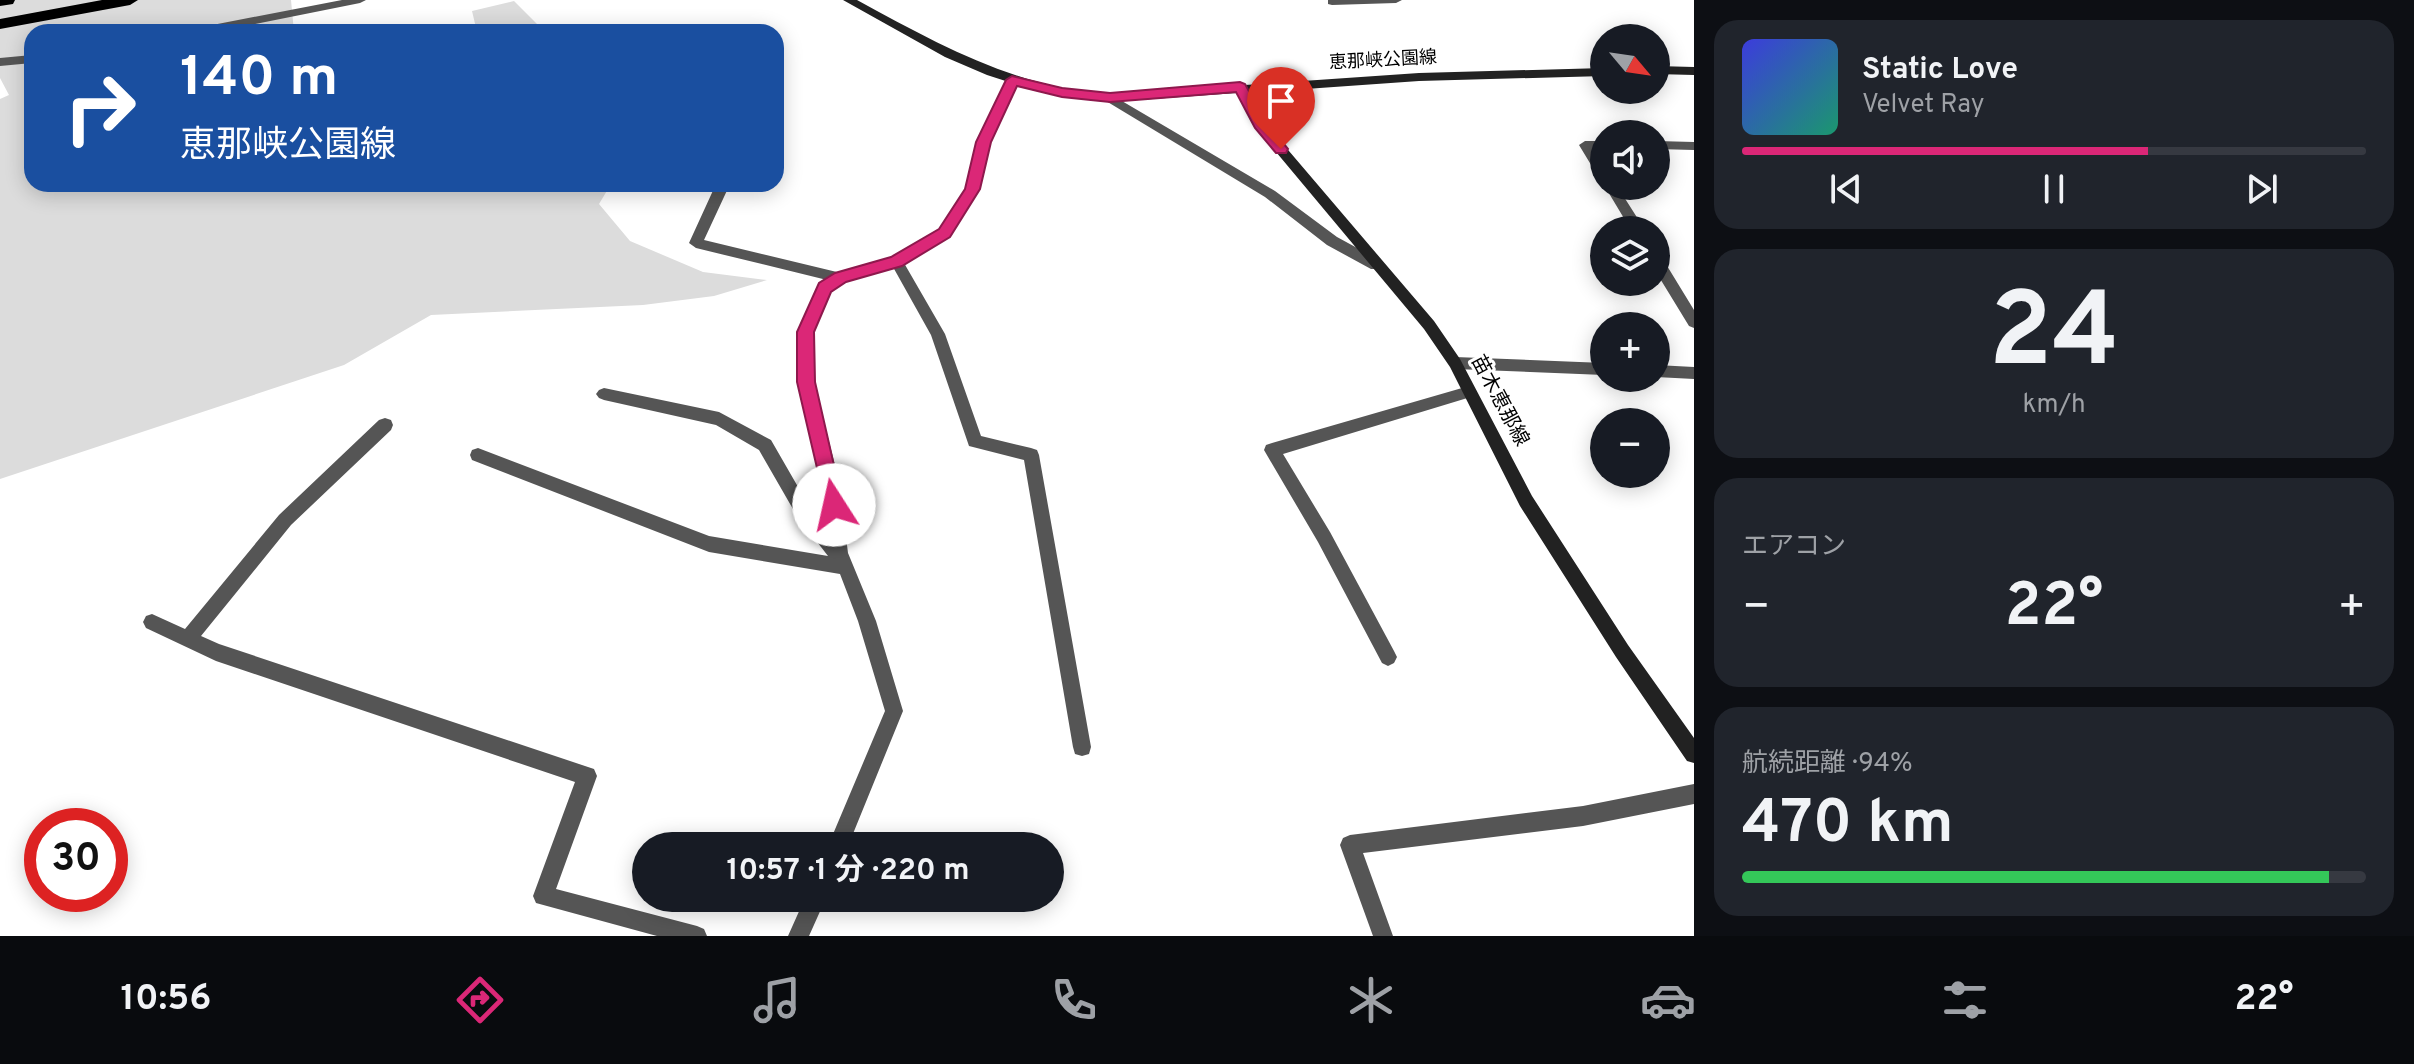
<!DOCTYPE html>
<html lang="ja">
<head>
<meta charset="utf-8">
<style>
	:root { --surface:#171b24; --page:#20242c; --text:#f1f3f6; --muted:#9ea1a6; --line:#363941; --accent:#db2777 }
	body { margin:0; font-family:Overpass,"Noto Sans JP",sans-serif; background:var(--page); color:var(--text); height:100vh; display:flex; flex-direction:column; font-size:30px; white-space:nowrap }
	* { box-sizing:border-box; margin:0 }
	p { font-size:26px; color:var(--muted) }
	.icon { flex:none; width:44px; height:44px; fill:none; stroke:currentColor; stroke-width:2; stroke-linecap:round; stroke-linejoin:round }
	.map { position:relative; flex:1; overflow:hidden }
	.side { display:flex; flex-direction:column; gap:20px; padding:20px; background:#0d0f14; width:720px }
	.side>* { flex:none }
	.top-card { position:absolute; left:24px; top:24px; width:760px; height:168px; border-radius:24px; box-shadow:0 4px 20px #0003; background:#1a4fa0; color:#fff; overflow:hidden }
	.needle { width:52px; rotate:119deg }
	.controls { position:absolute; left:1590px; top:24px; display:grid; gap:16px }
	.controls a { display:grid; place-items:center; width:80px; height:80px; border-radius:50%; background:var(--surface); box-shadow:0 4px 20px #0003; font-size:40px }
	.speed { position:absolute; left:24px; top:808px; display:flex; gap:16px; font-size:40px; font-weight:700; text-align:center }
	.speed>* { display:grid; place-content:center; width:104px; height:104px; border-radius:50%; background:var(--surface); box-shadow:0 4px 20px #0003; line-height:1 }
	.speed .limit { border:12px solid #d22; background:#fff; color:#111 }
	.pin { position:absolute; display:grid; place-items:center; width:68px; height:68px; color:#fff; margin:-82px -34px; border-radius:50% 50% 50% 0; rotate:-45deg; box-shadow:0 0 8px #0007 }
	.pin .icon { rotate:45deg }
	.me { position:absolute; width:88px; margin:-44px; rotate:350deg; stroke-linejoin:round; filter:drop-shadow(0 0 6px #0008) }
	.turn { display:flex; align-items:center; gap:28px; height:168px; padding:0 24px; font-size:36px }
	.turn .icon { width:104px; height:104px; stroke-width:2.5 }
	.turn b { display:block; font-size:56px; line-height:68px }
	.big { font-size:60px; font-weight:700; line-height:1.1 }
	.side .tile { flex:1; display:flex; flex-direction:column; justify-content:center; gap:12px; min-width:0; padding:0 28px; border-radius:24px; background:var(--page) }
	.side .dial { align-items:center; gap:0 }
	.dial b { font-size:104px; line-height:1 }
	.song { display:flex; align-items:center; gap:24px }
	.cover { width:96px; height:96px; border-radius:12px; background:linear-gradient(135deg,hsl(240 70% 55%),hsl(160 70% 35%)) }
	.played { height:8px; border-radius:4px; background:linear-gradient(90deg,var(--accent) 65%,var(--line) 65%) }
	.keys { display:flex; justify-content:space-around; direction:ltr }
	.heat { display:flex; justify-content:space-between; align-items:center; font-size:44px; direction:ltr }
	.charge { height:12px; border-radius:6px; background:linear-gradient(90deg,#34c759 94%,var(--line) 0) }
	.trip { position:absolute; left:632px; top:832px; width:432px; height:80px; border-radius:40px; background:var(--surface); box-shadow:0 4px 20px #0003; font-weight:700; line-height:80px; text-align:center }
	.tabs { display:flex; height:128px; justify-content:space-around; align-items:center; background:#090b0e; color:var(--muted) }
	.tabs .icon { width:56px; height:56px }
	.tabs .selected { color:var(--accent) }
	.tabs b { font-size:36px; color:var(--text) }
	main { display:flex; flex:1; min-height:0 }
	.map>svg:first-child { display:block }
	.green { fill:#dcdcdc }
	.lines { fill:none; stroke-linecap:round; stroke-linejoin:round }
	.lane { fill:#555; fill-rule:evenodd }
	.street { fill:#555; fill-rule:evenodd }
	.secondary { fill:#222; fill-rule:evenodd }
	.highway { fill:#000; fill-rule:evenodd }
	.route { fill:#db2777; stroke:#8e194d; stroke-width:2 }
	.labels { text-anchor:middle; dominant-baseline:central; stroke-width:6; stroke-linejoin:round; paint-order:stroke }
	.far-street-label { font-size:18px; fill:#000; stroke:#fff }
	.street-label { font-size:20px; fill:#000; stroke:#fff }
</style>
</head>
<body>
<main>
<div class="map">
<svg width="1694" height="936" viewBox="0 0 1694 936">
	<rect width="100%" height="100%" fill="#fff"/>
	<!-- green -->
	<path class="green" d="M0,0h291l3,32h-262v152h579l-12,20 31,37 73,31 64,8 -53,16 -71,9 -212,10 -87,50 -344,114v-380l9,-4 -9,-17z
		M514,1l31,31h-68l-5,-21z"/>
	<g class="lines">
		<!-- lane -->
		<path class="lane" d="M1328,0h74l-6,3 -64,2 -4,-1z"/>
		<!-- street -->
		<path class="street" d="M342,0h24l-6,3 -145,29h-24l6,-4z
			M32,55v8l-32,3v-8z
			M1012,76l6,4 -28,62 -13,50 -28,45 -45,26 41,71 36,102 50,12 6,2 2,5 52,292 -2,7 -7,2 -7,-2 -2,-7 -49,-287 -55,-14 -38,-111 -38,-68 -47,15 -15,9 -18,41 1,50 25,99 9,72 28,68 27,90 -55,135h-20l57,-135 -27,-90 -18,-47 -131,-22 -237,-92 -2,-5 2,-5 6,-2 231,88 119,20 -31,-40 -38,-66 -43,-25 -112,-25 -5,-2 -3,-4 3,-4 5,-2 115,24 52,28 38,66 20,26 -6,-51 -25,-99 1,-50 21,-48 7,-4 -131,-32 -7,-5 27,-59h14l-26,56 137,33 50,-16 48,-28 27,-41 12,-46 28,-62z
			M1110,94l165,97 62,46 44,24 2,4 -2,4h-10l-44,-24 -62,-48 -159,-96 -2,-3z
			M1585,141h19v8h-10l10,16v15l-5,-2 -20,-33z
			M1656,141l38,1v8l-38,-1z
			M1604,185l13,1 28,44h-14z
			M1656,255l5,1 33,54v18l-5,-2 -33,-54z
			M1455,357l149,6v12l-149,-6 -7,-6z
			M1656,365l38,2v12l-38,-2z
			M1469,386l5,2 3,4 -3,4 -191,58 47,78 64,119 3,6 -3,6 -6,3 -6,-3 -64,-121 -54,-92 2,-5 6,-2z
			M385,418l6,2 2,5 -2,5 -100,95 -90,111 18,8 375,125 3,7 -41,113 141,37 7,3 3,7h-50l-121,-33 -3,-7 42,-114 -359,-121 -70,-33 -3,-6 3,-6 6,-2 33,15 94,-114 100,-95z
			M1694,784v20l-111,22 -220,27 30,83h-20l-33,-91 3,-7 7,-3 233,-29z
			M805,898h21l-17,38h-21z"/>
		<!-- secondary -->
		<path class="secondary" d="M843,0h14c81,44 157,87 250,94 37,2 89,-6 128,-9l5,-2 5,2 174,-12 185,-5v8l-185,5 -170,12 16,30 169,198 26,38 72,137 96,149 66,93v25l-7,-2 -71,-104 -96,-151 -70,-139 -26,-38 -168,-201 -19,-35 -127,9 -74,-11 -49,-16 -42,-18z
			M1656,66l38,1v8l-38,-1z"/>
		<!-- highway -->
		<path class="highway" d="M0,0h15l-2,4 -13,2z
			M102,0h36l-8,5 -130,24v-10z"/>
	</g>
	<!-- route -->
	<path class="route" d="M1012,76l50,12 48,5 130,-11 5,2 21,38 22,27 -2,4h-10l-21,-25 -19,-36 -126,10 -48,-5 -45,-11 -26,56 -11,47 -30,48 -48,29 -56,16 -15,10 -17,40 1,50 28,123 -3,6 -6,2 -7,-2 -30,-129v-50l22,-49 16,-10 56,-16 48,-28 26,-40 11,-47 30,-62z"/>
	<g class="labels">
		<!-- far-street labels -->
		<g class="far-street-label">
			<text transform="translate(1383 61) rotate(-3)">恵那峡公園線</text>
		</g>
		<!-- street labels -->
		<g class="street-label">
			<text transform="translate(1499 401) rotate(62)">苗木恵那線</text>
		</g>
	</g>
</svg>
<div class="controls">
<a><svg class="needle" viewBox="-14 -14 28 28"><path d="M0-13l5 13h-10z" fill="#e53935"/><path d="M0 13l5-13h-10z" fill="#9ea1a6"/></svg></a>
<a><svg class="icon" aria-label="sound" viewBox="0 0 24 24"><path d="M4 9h4l5-4v14l-5-4H4zM17 9q2 3 0 6"/></svg></a>
<a><svg class="icon" aria-label="layers" viewBox="0 0 24 24"><path d="M12 4l9 5-9 5-9-5zM3 14l9 5 9-5"/></svg></a>
<a>+</a>
<a>−</a>
</div>
<div class="speed"><div class="limit">30</div></div>
<div class="pin" style="left:1281px;top:149px;background:#d93025"><svg class="icon" aria-label="arrive" viewBox="0 0 24 24"><path d="M6 21V4h12l-3 4 3 4H6"/></svg></div>
<svg class="me" style="left:834px;top:505px" viewBox="-20 -20 40 40"><circle r="19" fill="#fff"/><path d="M0-13L10 11 0 6-10 11z" fill="#db2777"/></svg>
<div class="trip">10:57 · 1 分 · 220 m</div>
<div class="top-card">
<div class="turn"><svg class="icon" aria-label="right" viewBox="0 0 24 24"><path d="M7 20v-9h11M14 6l5 5-5 5"/></svg><div><b>140 m</b>恵那峡公園線</div></div>
</div>
</div>
<section class="side">
<div class="tile">
<div class="song"><i class="cover"></i><div><b>Static Love</b><p>Velvet Ray</p></div></div>
<div class="played"></div>
<div class="keys"><svg class="icon" aria-label="previous" viewBox="0 0 24 24"><path d="M18 5L8 12l10 7zM5 5v14"/></svg><svg class="icon" aria-label="pause" viewBox="0 0 24 24"><path d="M8 5v14M16 5v14"/></svg><svg class="icon" aria-label="next" viewBox="0 0 24 24"><path d="M6 5l10 7-10 7zM19 5v14"/></svg></div>
</div>
<div class="tile dial"><b>24</b><p>km/h</p></div>
<div class="tile"><p>エアコン</p>
<div class="heat"><a>−</a><b class="big">22°</b><a>+</a></div>
</div>
<div class="tile"><p>航続距離 · 94%</p><b class="big">470 km</b><div class="charge"></div></div>
</section>
</main>
<nav class="tabs">
<b>10:56</b>
<svg class="icon selected" aria-label="directions" viewBox="0 0 24 24"><path d="M12 3l9 9-9 9-9-9zM9 14v-3h6M13 9l2 2-2 2"/></svg>
<svg class="icon" aria-label="music" viewBox="0 0 24 24"><path d="M9 18V5l10-2v13"/><circle cx="6" cy="18" r="3"/><circle cx="16" cy="16" r="3"/></svg>
<svg class="icon" aria-label="phone" viewBox="0 0 24 24"><path d="M5 4h4l2 5-3 2q2 4 5 5l2-3 5 2v4C11 20 4 13 5 4z"/></svg>
<svg class="icon" aria-label="climate" viewBox="0 0 24 24"><path d="M12 3v18M4 7l16 10M4 17L20 7"/></svg>
<svg class="icon" aria-label="car" viewBox="0 0 24 24"><path d="M5 17H2v-5l4-1 3-4h7l3 4 3 1v5h-3M9 17h6M6 11h13"/><circle cx="7" cy="17" r="2"/><circle cx="17" cy="17" r="2"/></svg>
<svg class="icon" aria-label="filters" viewBox="0 0 24 24"><path d="M4 7h16M4 17h16"/><circle cx="9" cy="7" r="2"/><circle cx="15" cy="17" r="2"/></svg>
<b>22°</b>
</nav>
</body>
</html>
